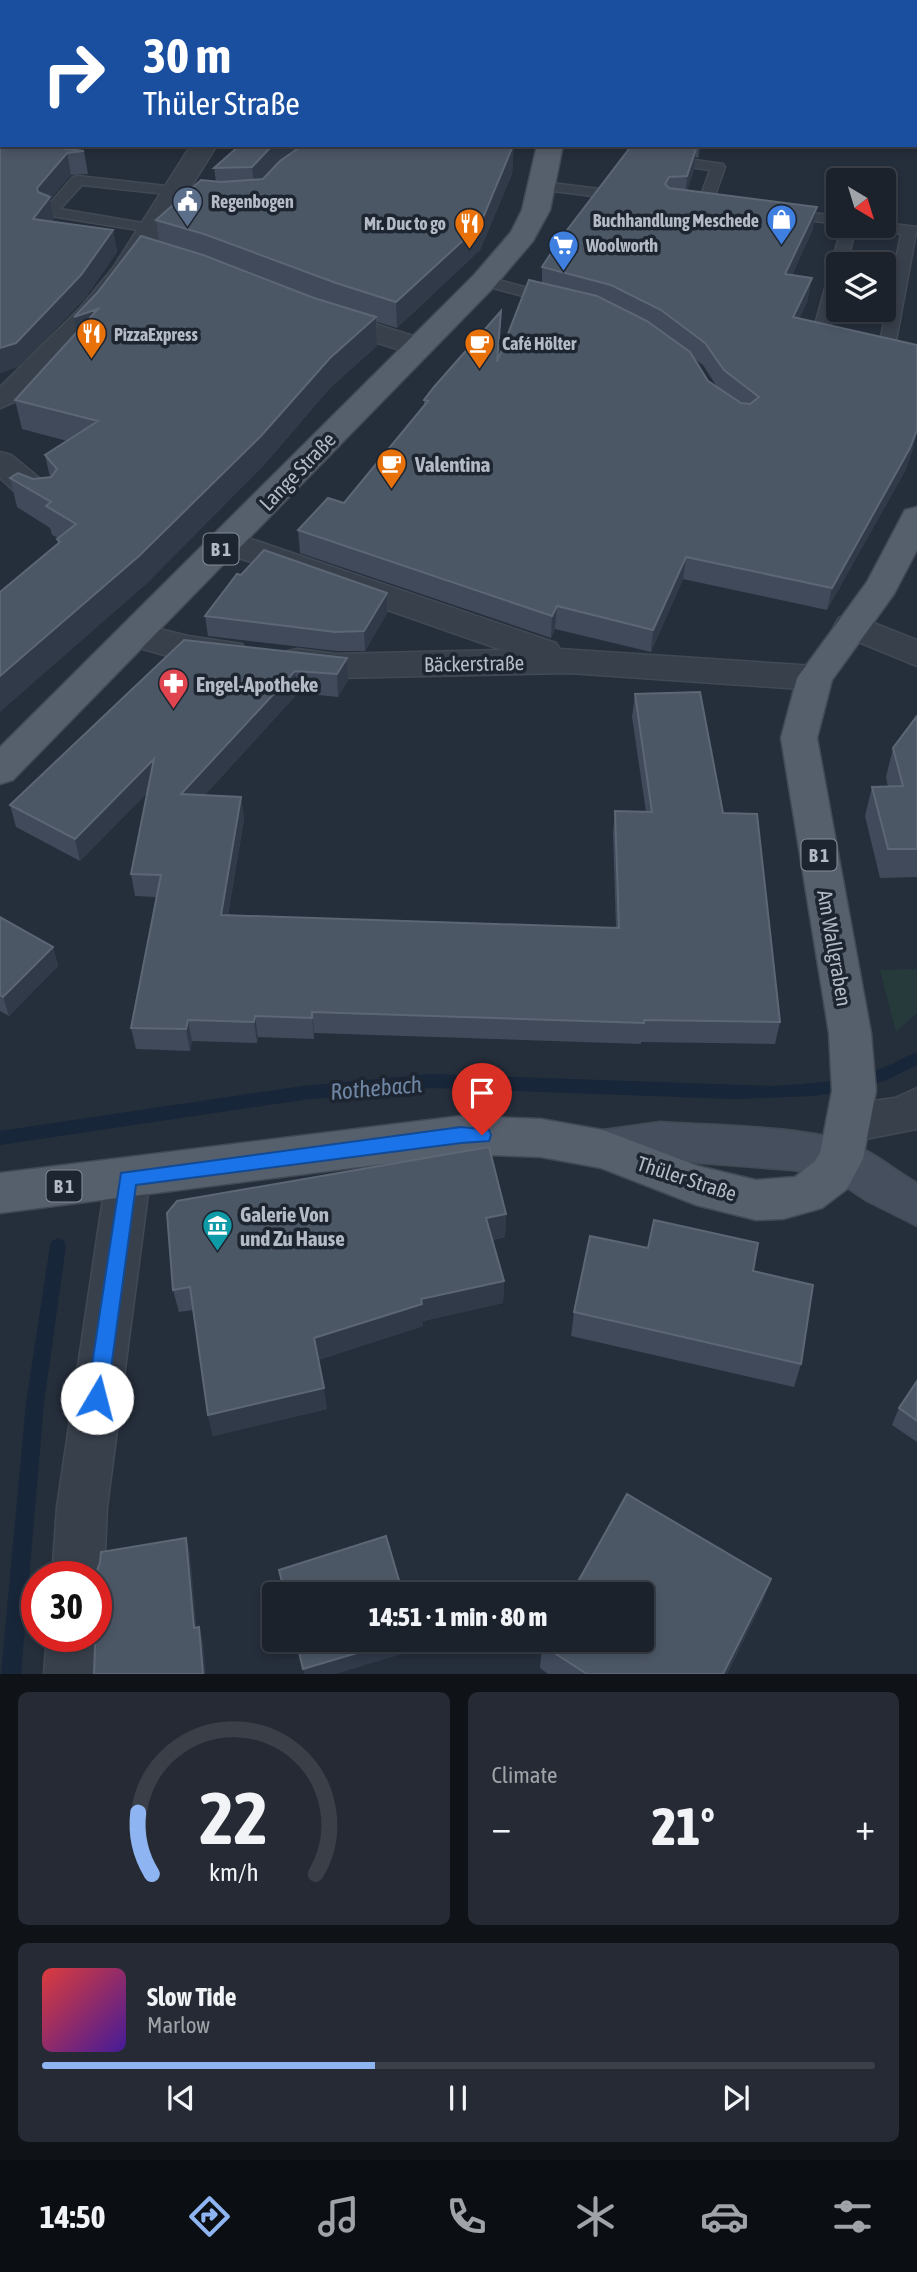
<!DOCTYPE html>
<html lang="en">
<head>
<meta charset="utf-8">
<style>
	:root { --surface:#1c222c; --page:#252a34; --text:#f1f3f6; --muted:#a0a4a9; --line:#3a3f48; --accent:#8eb5f2 }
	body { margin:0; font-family:"Asap Condensed",sans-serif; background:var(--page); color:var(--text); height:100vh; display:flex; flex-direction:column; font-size:26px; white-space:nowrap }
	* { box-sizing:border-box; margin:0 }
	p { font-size:23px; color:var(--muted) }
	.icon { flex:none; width:38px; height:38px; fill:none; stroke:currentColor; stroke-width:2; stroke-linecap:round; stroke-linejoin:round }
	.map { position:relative; height:1674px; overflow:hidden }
	.side { display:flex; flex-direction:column; gap:18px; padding:18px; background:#0f1318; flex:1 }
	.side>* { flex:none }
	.hud { position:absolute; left:0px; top:0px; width:917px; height:147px; box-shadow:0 4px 10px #0003,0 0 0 2px var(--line); background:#1a4fa0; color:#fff; overflow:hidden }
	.needle { width:46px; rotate:142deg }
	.buttons { position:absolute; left:826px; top:168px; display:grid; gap:14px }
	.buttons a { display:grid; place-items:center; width:70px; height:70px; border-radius:7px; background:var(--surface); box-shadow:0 4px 10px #0003,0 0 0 2px var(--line); font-size:35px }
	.speed { position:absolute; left:21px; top:1561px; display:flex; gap:14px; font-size:35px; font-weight:700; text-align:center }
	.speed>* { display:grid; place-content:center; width:91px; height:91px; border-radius:50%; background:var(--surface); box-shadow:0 4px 10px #0003,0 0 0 2px var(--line); line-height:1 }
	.speed .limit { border:10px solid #d22; background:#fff; color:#111 }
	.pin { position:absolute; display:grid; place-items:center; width:60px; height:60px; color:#fff; margin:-72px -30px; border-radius:50% 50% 50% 0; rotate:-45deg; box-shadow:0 0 7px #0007 }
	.pin .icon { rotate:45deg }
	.me { position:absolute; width:77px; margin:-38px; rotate:8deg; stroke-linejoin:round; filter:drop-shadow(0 0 5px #0008) }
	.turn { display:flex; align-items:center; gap:24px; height:147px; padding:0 28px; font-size:32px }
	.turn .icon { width:91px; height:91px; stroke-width:2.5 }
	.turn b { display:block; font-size:49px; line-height:60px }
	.big { font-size:52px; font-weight:800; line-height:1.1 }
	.side .card { flex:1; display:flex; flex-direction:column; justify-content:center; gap:10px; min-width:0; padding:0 24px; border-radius:10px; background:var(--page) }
	.side .dial { align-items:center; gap:0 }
	.dial svg { height:182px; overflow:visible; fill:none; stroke:var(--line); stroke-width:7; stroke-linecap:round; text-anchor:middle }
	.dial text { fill:var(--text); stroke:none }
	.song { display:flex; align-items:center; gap:21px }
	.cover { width:84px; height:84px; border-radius:10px; background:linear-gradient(135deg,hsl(0 70% 55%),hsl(260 70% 35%)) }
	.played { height:7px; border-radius:4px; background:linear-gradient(90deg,var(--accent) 40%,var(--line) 40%) }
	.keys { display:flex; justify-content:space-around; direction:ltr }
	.heat { display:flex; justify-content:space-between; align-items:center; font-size:38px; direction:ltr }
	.side .tiles { flex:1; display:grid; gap:18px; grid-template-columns:1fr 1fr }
	.card:last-child { grid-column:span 2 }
	.trip { position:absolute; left:262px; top:1582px; width:392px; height:70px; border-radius:7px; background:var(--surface); box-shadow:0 4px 10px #0003,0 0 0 2px var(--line); font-weight:800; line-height:70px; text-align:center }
	.tab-bar { display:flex; height:112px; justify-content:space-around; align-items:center; background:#0b0e12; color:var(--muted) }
	.tab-bar .icon { width:49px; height:49px }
	.tab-bar .active { color:var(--accent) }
	.tab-bar b { font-size:32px; color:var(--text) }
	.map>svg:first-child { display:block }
	.green { fill:#263a3c }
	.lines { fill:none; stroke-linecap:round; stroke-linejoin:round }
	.stream { fill:#182639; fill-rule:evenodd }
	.lane-casing { stroke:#414954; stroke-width:3 }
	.street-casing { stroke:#414954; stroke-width:3 }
	.secondary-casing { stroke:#414954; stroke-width:3 }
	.primary-casing { stroke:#414954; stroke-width:3 }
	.lane { fill:#38404c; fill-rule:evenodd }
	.street { fill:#38404c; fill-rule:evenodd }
	.secondary { fill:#464f5e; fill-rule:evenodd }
	.primary { fill:#565f6c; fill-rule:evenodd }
	.wall { fill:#404a5a; fill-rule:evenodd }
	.shaded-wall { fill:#303a49 }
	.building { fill:#4c5766; stroke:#5c6675; stroke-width:2 }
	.route { fill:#1a73e8; stroke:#114b97; stroke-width:2 }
	.labels { text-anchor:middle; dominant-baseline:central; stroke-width:7; stroke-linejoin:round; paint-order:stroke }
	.far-poi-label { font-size:18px; font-weight:bold; fill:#b4bbc7; stroke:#1d2530; text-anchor:start }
	.shield { fill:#1d2530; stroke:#878e9a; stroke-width:2 }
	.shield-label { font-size:19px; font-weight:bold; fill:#b4bbc7 }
	.poi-label { font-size:21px; font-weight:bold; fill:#b4bbc7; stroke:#1d2530; text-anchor:start }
	.street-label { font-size:21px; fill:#b4bbc7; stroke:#1d2530 }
	.water-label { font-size:23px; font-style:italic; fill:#6f86a4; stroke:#1d2530 }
</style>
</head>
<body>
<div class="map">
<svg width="917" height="1674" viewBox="0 0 917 1674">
	<rect width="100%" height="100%" fill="#252e3b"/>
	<!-- green -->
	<path class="green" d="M917,969v44l-21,19 -16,-62z"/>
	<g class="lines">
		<!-- stream -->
		<path class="stream" d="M917,1052v13l-30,15 -35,10 -38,6 -80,3 -303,-11 -129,12 -302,45v-14l302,-45 129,-12 343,12c37,-3 74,-4 108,-18 12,-4 23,-12 35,-16z
			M58,1238l6,3 2,5 -22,157 -23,271h-20l25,-271 24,-157 2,-5z"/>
		<defs>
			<path id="lane" d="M915,54h2l-2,12z
				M915,74h2v8h-2z
				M915,132h2v8h-2z
				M680,158l43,6 2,3 -12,34 11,2 2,3 -2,3 -24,-2 -2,-3 12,-34 -35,-5v-6z
				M78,176l97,11 7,4 -7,4 -93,-10 -22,24 95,16 2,3 -7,4 -105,-17 -2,-3 2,-3 28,-32z
				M543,182l57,7 7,4 -7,4 -62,-8 -2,-3 2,-3z
				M789,210l49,6v8l-54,-7 -2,-3z
				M884,223l33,4 -23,125 -8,5 -8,-5 23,-118 -30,-5 -2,-3h15z
				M842,226h14l-9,38h-9v31l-9,38 12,4 2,3 -8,5 -21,-6 -2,-3z
				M484,276l73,20 2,3 -8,5 -72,-20 -3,-3z"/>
			<path id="street" d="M301,0h24l-26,2z
				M0,91h2v16h-2z
				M191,145h26l-79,127 -38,48 -72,76 -28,12v-21l80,-79 33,-40z
				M328,309l101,32 5,6 -5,6 -10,3 -101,-32 -5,-6 5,-6z
				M0,452l11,3 44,36 5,7 -5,7c-23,7 -38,-12 -55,-27z
				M228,531l328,112 4,6 255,17 13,3 5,9 -5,9 -13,3 -246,-17 -233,5 -51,-8 -6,-9 6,-9 12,-3 39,5 166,-4 -286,-100 -5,-8 5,-8z
				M851,614l66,26v26l-78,-32 -5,-8 5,-8z
				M135,623l53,13 54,8 6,9 -6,9c-33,9 -86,-9 -119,-19l-5,-8 5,-8z
				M917,1088v41l-67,13 -15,-6 -7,-13 7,-13 15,-6 45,-6z
				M128,1158l16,6 6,14 -43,329 -3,70 -8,18v-18h-44l5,-70 49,-329 6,-14z
				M96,1626l4,10 -2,38h-54l3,-38h49z"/>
			<path id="secondary" d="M660,1122c55,4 143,3 193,22 22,9 43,27 64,39v43l-50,-25 -36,-24 -38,-7 -133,-10 -57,8 -16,-5 -6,-14 6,-14 16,-5z"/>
			<path id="primary" d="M549,0h24l-25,2z
				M537,145h26l-13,65 -17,31 -39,46 -481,493 -13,4v-37l474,-472 37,-43 11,-22z
				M917,507v43l-23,44 -62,86 -15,58 54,295 5,58 -13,68 -16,30 -25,19 -39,11 -27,1 -60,-15 -95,-37 -60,-11 -80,-3 -461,59v-40l461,-57 80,3 62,11 95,36 58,14 39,-3 20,-16 5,-8 12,-62 -3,-58 -48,-295 16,-60 70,-96 38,-72z"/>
		</defs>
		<!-- lane casing -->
		<use href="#lane" class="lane-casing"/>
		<!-- street casing -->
		<use href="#street" class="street-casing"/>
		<!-- secondary casing -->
		<use href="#secondary" class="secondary-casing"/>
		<!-- primary casing -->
		<use href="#primary" class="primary-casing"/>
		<!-- lane -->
		<use href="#lane" class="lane"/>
		<!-- street -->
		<use href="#street" class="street"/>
		<!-- secondary -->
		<use href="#secondary" class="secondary"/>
		<!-- primary -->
		<use href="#primary" class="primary"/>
	</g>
	<!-- wall -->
	<path class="wall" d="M0,0h258v2h-246l-4,-2v2h-6v16h-2z
		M411,0h113l-1,2h-107z
		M0,115l2,30 82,6 4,23 -17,1 -21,24 4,20 -2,2 61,9 4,22 -32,46 -65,68 -20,7z
		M260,145h254l-2,29 -32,76 -83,78 -20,-6v24l-46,41 -67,78 -120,121 -86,-42 -1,-5 1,-1 -6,-3 -2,-7 -33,-21 -7,-29 23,1 17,-2 -5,-22 22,-14 -45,-12 -7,-29 62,-68 -3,-15 85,-75 -3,-22 60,-38 -2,-14 46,-21z
		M632,145h70l-4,13 -3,-1 -1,13 -7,20 126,39 -21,46 16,25 -9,18 115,128 -9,25 -78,139 -144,-31 -32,73 -96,-23 -4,9 -251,-85 -2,-23 46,-27 80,-97v-6l76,-66 -1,25 43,-76v-16zM693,358l10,7 14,22 -9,-6z
		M387,613l-22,38h-29l-128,-15 -3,-20z
		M184,640l163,18 1,22 -10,17 -40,-4 -93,102 36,2 3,22 -16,96 388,13 -3,-95 2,-22 31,1 -14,-95 3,-23 88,119 57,209 -5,22 -134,-2v2l-327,-11v6l-56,-2 -1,6 -65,-2 -2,10 -54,-2 -5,-21 25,-131 -21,-1 -4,-22 16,-81 -67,68 -64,-34 -6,-22z
		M917,716v161l-37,1 -15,-62 7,-29h16l-2,-10 7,-29z
		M0,917l53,30 5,19 -49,50 -9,-5z
		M506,1214l-1,23 -12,3 11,41 -1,22 -80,18v5l-105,34 9,49 -114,27 -5,-21 -15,-105 -14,2 -6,-22z
		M753,1271l48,93 -7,23 -223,-51 3,-24z
		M917,1381v61l-25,-17 7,-17z
		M771,1579l-9,24 -35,71h-179l-8,-6 2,-23z"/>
	<!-- shaded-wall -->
	<path class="shaded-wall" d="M101,0h41l-1,2h-44z
		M246,0h12v2h-15z
		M511,0h13l-1,2h-13z
		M274,145h55l-74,47 -3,-25 17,-18z
		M512,145h2l-2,29 -32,76 -83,78 -1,-26z
		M699,145h3l-4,13z
		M696,149l-2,21 -9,28 2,-22z
		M67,153l4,22 -21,24 4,20 -17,23 -4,-23 4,-31z
		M817,207l-4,22 -31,67 3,-22z
		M113,230l4,22 -32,46 -65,68 -20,7v-25z
		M812,278l-4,22 -18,39 3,-22z
		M98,309l-19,37 -5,-29z
		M501,311l-1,23 -3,51v-23z
		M376,317l1,29 -46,41 -67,78 -120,121 -144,126v-36l330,-318z
		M917,430l-3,16 -9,25 -78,139 5,-22z
		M686,557l-3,22 -32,73 2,-22z
		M387,593v20l-22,38 -1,-20z
		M557,606l-2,23 -4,9 1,-22z
		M347,658l1,22 -10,17 -1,-23z
		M295,671l3,22 -113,124 -4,-23z
		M154,759l4,23 -78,79 -5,-22z
		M241,797l3,22 -20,118 -3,-22z
		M53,947l5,19 -49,50 -6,-19z
		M312,1012l2,21v6l-2,-21z
		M255,1016l3,21 -1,6 -3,-21z
		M188,1020l4,21 -2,10 -4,-22z
		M506,1214l-1,23 -19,4v-23z
		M504,1281l-1,22 -80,18v5l-106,34 -3,-22 107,-39z
		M324,1388l3,21 -114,27 -5,-21z
		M186,1538l4,15 8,89 -4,-14z
		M771,1579l-9,24 -35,71h-4z
		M199,1627l4,14 3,33h-3z
		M401,1640h14v10l-79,24h-32l-1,-5z"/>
	<!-- building -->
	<path class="building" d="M51,0h50l-4,2h-41z
		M137,0h109l-3,2h-109z
		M458,0h53l-1,2h-46z
		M568,0h224l-2,2h-224z
		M0,115h2v30h35l47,6 -17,2 -30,35 1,4 12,5 -17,22 80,11 -32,45 -65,68 -16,5z
		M240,145l20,2v-2h14l-5,4 -17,18 -38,1z
		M303,145h209v3l-32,77 -84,77 -60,-19 -132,-49 -48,-14 45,-40 20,2 42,-3 17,-18z
		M632,145h44l20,4 -9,27 -18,1 -4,7 4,4 148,19 -32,67 27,4 -19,39 124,28v85l-7,18 -78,140 -146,-31 -33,73 -96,-24 -5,10 -254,-86 30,-32 16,5 84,-102 -4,-1 10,-13 67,-76 -4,51 32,-82 68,16 50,25 43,31 18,29 33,22 9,1 9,-7 -35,-27 -19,-27 -44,-33 -50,-25 -69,-18 19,-29z
		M141,236l62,19 111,43 62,19 -46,41 -69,78 -122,120 -139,120v-84l60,-50 -3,-3 19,-15 -30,-18 5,-4 -41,-24 8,-5 15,6 18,-2 6,-8 -12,-14 53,-34 -83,-21 83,-91 -24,8 23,-24z
		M264,550l123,43 -23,38 -29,1 -130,-16 32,-42 4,1z
		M184,640l163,18 -10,16 -42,-3 -114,123 60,3 -20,118 398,13 -4,-117 37,1 -17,-118 65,-2 23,121 34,1 23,208 -136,-2v3l-332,-11v6l-57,-2 -1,6 -66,-2 -2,9 -55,-1 30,-153 -30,-1 23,-115 -79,80 -65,-34z
		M917,716v133h-29l-16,-62 31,-1 -10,-38z
		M0,917l53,30 -50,50 -3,-2z
		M489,1147l17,67 -20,4 18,63 -83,18 1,5 -108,34 10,50 -116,27 -18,-128 -17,3 -6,-77 10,-12z
		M654,1220l104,23 -5,28 60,14 -12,79 -227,-52 16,-76 58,12z
		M917,1381v40l-18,-13z
		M627,1494l144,85 -48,95h-136l-45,-29 4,-5h96v-46h-71z
		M386,1536l17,58h-118l-6,-24z
		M186,1538l8,90 5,-1 4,47h-109l2,-52v-45l-1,-2 5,-12 1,-11z
		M296,1640h105l-98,29z"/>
	<!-- route -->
	<path class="route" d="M461,1127l28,3 2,5 -2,6 -28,2 -325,42 -29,213 -3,6 -7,3 -7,-3 -3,-6 34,-225z"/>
	<!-- icons -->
	<defs>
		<symbol id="civic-pin" viewBox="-11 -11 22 30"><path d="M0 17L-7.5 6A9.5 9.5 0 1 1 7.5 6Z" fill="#5c6f8a" stroke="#1d2530"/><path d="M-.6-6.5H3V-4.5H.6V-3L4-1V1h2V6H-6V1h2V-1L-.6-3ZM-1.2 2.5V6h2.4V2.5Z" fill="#fff"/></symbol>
		<symbol id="shop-pin" viewBox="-11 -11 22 30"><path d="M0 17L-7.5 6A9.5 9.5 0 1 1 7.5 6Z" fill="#3f7fe0" stroke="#1d2530"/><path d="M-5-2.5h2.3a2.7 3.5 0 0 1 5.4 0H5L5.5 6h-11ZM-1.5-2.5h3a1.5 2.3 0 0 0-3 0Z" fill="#fff"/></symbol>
		<symbol id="restaurant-pin" viewBox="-11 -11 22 30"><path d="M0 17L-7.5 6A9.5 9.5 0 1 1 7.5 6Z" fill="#e8710a" stroke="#1d2530"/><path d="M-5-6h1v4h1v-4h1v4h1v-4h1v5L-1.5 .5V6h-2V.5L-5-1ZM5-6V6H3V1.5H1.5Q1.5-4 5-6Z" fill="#fff"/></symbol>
		<symbol id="supermarket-pin" viewBox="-11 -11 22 30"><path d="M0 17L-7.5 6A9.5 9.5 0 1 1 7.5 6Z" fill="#3f7fe0" stroke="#1d2530"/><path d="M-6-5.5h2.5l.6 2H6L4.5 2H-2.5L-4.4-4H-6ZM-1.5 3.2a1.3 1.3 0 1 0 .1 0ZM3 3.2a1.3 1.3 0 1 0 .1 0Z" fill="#fff"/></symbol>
		<symbol id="cafe-pin" viewBox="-11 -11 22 30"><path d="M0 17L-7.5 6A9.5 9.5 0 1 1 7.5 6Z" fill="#e8710a" stroke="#1d2530"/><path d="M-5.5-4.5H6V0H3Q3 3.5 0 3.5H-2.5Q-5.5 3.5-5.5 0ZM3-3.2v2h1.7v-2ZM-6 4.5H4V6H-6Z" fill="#fff"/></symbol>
		<symbol id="pharmacy-pin" viewBox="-11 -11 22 30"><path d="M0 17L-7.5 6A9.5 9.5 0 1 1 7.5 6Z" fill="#e0444e" stroke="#1d2530"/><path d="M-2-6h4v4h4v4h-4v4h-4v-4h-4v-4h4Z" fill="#fff"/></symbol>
		<symbol id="museum-pin" viewBox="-11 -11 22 30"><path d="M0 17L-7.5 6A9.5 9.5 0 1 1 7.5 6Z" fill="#0f9aa8" stroke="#1d2530"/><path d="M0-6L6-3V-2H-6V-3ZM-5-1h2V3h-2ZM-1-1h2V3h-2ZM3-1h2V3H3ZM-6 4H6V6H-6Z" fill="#fff"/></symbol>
	</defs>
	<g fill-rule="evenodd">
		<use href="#civic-pin" x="170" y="184" width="35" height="47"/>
		<use href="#shop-pin" x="764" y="202" width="35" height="47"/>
		<use href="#restaurant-pin" x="452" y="206" width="35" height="47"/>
		<use href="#supermarket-pin" x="546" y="228" width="35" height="47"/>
		<use href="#restaurant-pin" x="74" y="316" width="35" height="47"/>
		<use href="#cafe-pin" x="462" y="326" width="35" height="47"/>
		<use href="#cafe-pin" x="374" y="446" width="35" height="47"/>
		<use href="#pharmacy-pin" x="156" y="666" width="35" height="47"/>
		<use href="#museum-pin" x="200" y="1208" width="35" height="47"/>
	</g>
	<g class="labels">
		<!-- far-poi labels -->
		<g class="far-poi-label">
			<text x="211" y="201">Regenbogen</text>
			<text x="759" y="220" text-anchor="end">Buchhandlung Meschede</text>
			<text x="446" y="223" text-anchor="end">Mr. Duc to go</text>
			<text x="586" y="245">Woolworth</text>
			<text x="114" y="334">PizzaExpress</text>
			<text x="502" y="343">Café Hölter</text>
		</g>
		<!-- shield labels -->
		<g class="shield">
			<rect x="203.5" y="533.5" width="35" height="31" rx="5"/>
			<rect x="801.5" y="839.5" width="35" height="31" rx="5"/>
			<rect x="46.5" y="1170.5" width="35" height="31" rx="5"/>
		</g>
		<g class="shield-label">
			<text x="221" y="549">B 1</text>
			<text x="819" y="855">B 1</text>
			<text x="64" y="1186">B 1</text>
		</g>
		<!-- poi labels -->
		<g class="poi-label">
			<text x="415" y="464">Valentina</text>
			<text x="196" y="684">Engel-Apotheke</text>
			<text x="240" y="1214">Galerie Von<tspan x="240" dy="24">und Zu Hause</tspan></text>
		</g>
		<!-- street labels -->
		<g class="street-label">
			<text transform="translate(297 471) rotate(-46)">Lange Straße</text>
			<text transform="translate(474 663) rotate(-1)">Bäckerstraße</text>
			<text transform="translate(835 948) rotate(80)">Am Wallgraben</text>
			<text transform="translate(687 1178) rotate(18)">Thüler Straße</text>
		</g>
		<!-- water labels -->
		<g class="water-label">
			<text transform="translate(376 1088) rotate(-5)">Rothebach</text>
		</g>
	</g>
</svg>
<div class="buttons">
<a><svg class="needle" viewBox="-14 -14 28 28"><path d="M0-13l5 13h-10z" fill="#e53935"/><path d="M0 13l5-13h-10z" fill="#a0a4a9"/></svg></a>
<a><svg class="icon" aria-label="layers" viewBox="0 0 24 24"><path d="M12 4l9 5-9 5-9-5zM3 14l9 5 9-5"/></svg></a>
</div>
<div class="speed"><div class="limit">30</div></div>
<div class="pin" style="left:482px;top:1135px;background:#d93025"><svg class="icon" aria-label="arrive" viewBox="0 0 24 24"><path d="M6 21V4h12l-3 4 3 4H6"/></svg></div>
<svg class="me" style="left:97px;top:1398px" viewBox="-20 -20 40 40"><circle r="19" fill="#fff"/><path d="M0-13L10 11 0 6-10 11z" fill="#1a73e8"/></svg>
<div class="trip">14:51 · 1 min · 80 m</div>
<div class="hud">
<div class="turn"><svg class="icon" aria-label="right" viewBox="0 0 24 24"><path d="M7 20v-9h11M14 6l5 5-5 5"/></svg><div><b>30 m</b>Thüler Straße</div></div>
</div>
</div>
<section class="side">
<div class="tiles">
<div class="card dial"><svg viewBox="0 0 100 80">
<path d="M14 69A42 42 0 1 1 86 69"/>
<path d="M14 69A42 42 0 0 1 8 42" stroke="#8eb5f2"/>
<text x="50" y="56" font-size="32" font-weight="700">22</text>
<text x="50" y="72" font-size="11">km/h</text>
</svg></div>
<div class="card"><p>Climate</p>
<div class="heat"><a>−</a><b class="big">21°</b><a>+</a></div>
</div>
<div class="card">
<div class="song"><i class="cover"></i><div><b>Slow Tide</b><p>Marlow</p></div></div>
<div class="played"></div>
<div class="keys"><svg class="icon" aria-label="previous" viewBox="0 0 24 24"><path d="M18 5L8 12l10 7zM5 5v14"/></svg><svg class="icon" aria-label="pause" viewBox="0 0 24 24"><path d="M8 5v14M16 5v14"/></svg><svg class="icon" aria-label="next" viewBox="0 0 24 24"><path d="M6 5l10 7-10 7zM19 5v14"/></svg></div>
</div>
</div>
</section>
<nav class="tab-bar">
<b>14:50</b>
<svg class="icon active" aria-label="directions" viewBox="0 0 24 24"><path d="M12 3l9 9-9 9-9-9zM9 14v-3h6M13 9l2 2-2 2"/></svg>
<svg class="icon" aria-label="music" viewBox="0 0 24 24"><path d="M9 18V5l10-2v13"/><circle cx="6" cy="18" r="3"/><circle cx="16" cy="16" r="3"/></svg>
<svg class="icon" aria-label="phone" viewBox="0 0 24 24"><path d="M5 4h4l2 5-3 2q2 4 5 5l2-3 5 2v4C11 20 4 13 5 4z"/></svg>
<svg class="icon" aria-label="climate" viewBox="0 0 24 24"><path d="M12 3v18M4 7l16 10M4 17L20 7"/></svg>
<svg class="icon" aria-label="car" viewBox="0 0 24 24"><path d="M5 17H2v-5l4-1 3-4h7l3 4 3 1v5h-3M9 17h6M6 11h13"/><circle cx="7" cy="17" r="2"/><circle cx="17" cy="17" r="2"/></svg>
<svg class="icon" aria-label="filters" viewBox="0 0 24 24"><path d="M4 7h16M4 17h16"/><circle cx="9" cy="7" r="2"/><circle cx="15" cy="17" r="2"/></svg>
</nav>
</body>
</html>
